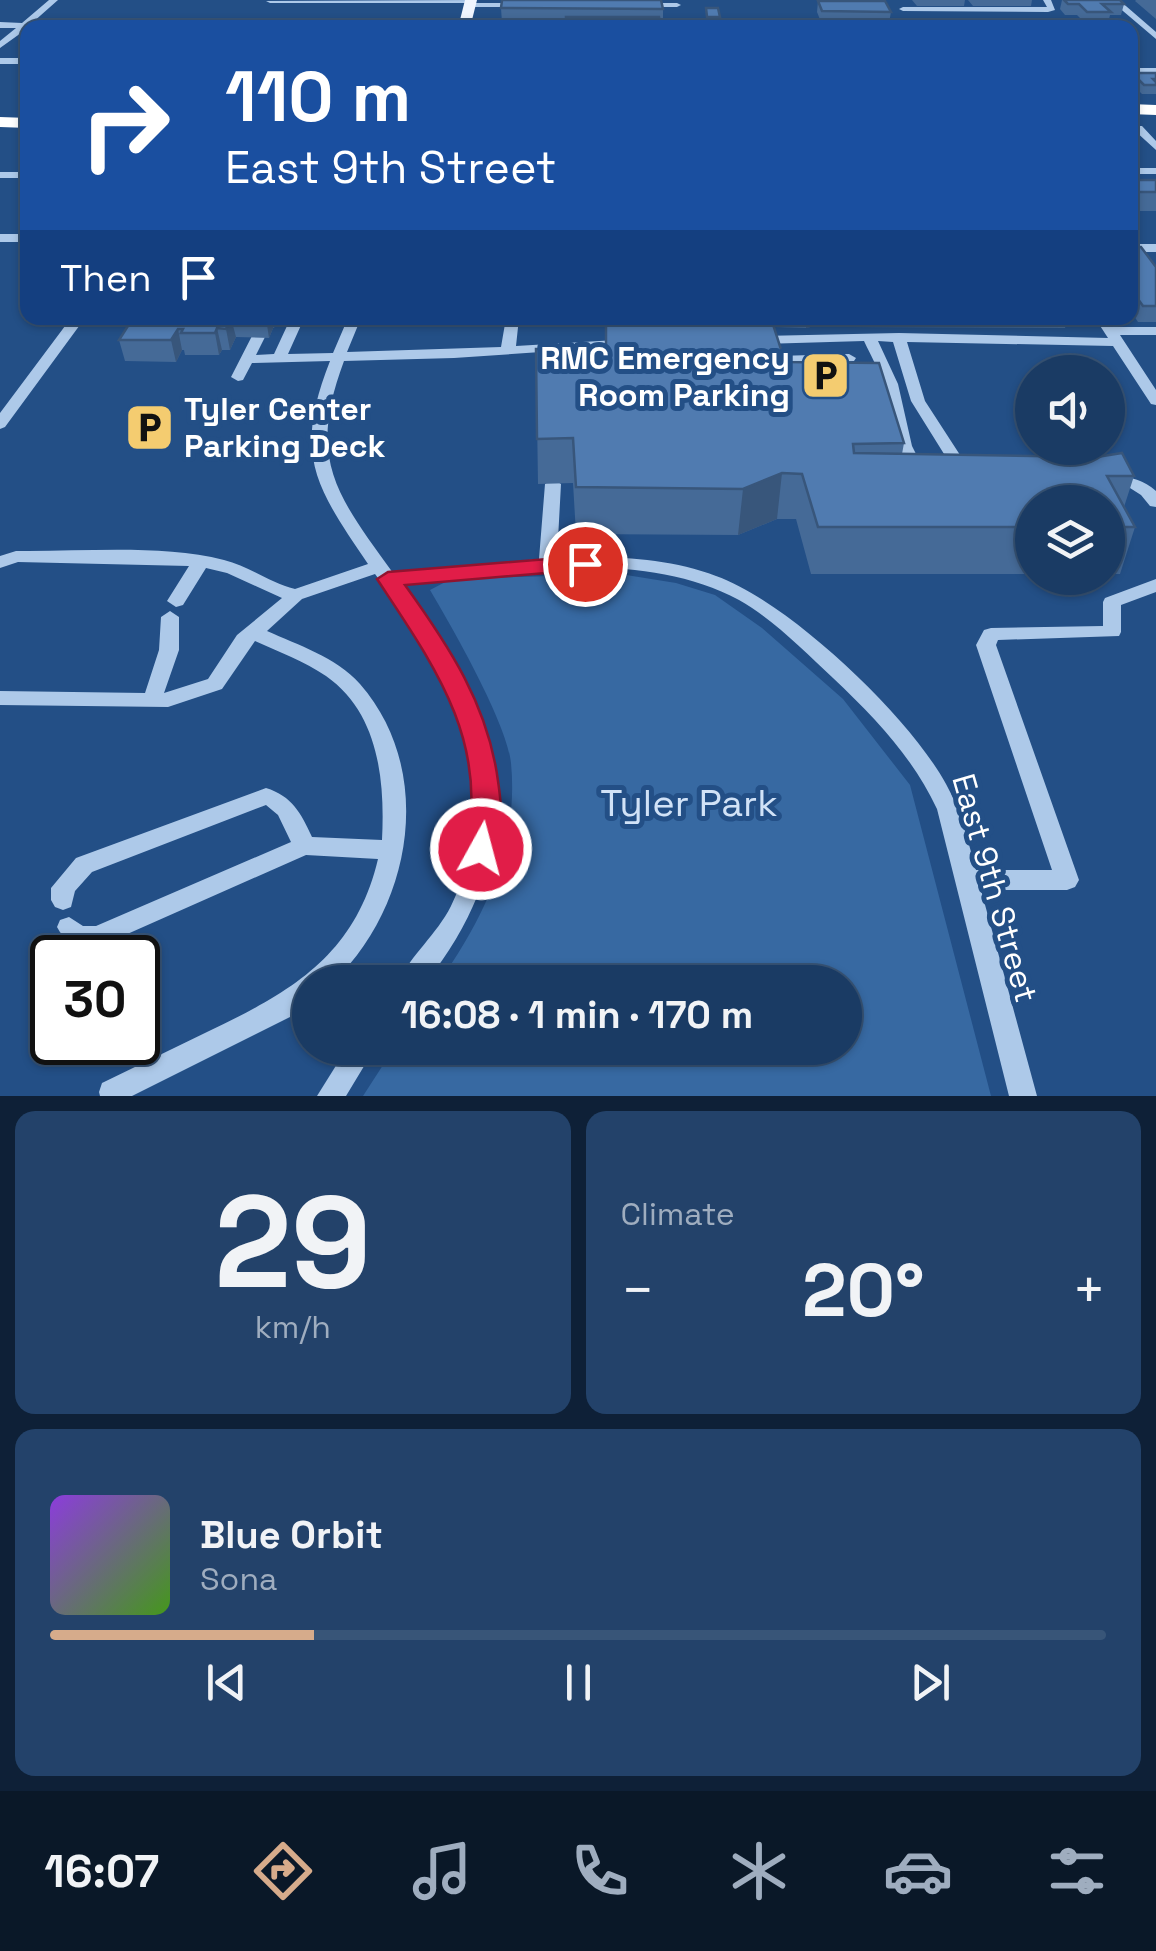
<!DOCTYPE html>
<html lang="en">
<head>
<meta charset="utf-8">
<style>
	:root { --surface:#1a3b64; --page:#23426a; --text:#f1f3f6; --muted:#9fadbf; --line:#385578; --accent:#d6ab8b }
	body { margin:0; font-family:"Space Grotesk",sans-serif; background:var(--page); color:var(--text); height:100vh; display:flex; flex-direction:column; font-size:38px; white-space:nowrap }
	* { box-sizing:border-box; margin:0 }
	p { font-size:32px; color:var(--muted) }
	.icon { flex:none; width:55px; height:55px; fill:none; stroke:currentColor; stroke-width:2; stroke-linecap:round; stroke-linejoin:round }
	.map { position:relative; height:1096px; overflow:hidden }
	.side { display:flex; flex-direction:column; gap:15px; padding:15px; background:#0e2037; flex:1 }
	.side>* { flex:none }
	.guide { position:absolute; left:20px; top:20px; width:1118px; height:305px; border-radius:20px; box-shadow:0 2px 8px #0004,0 0 0 2px var(--line); background:#1a4fa0; color:#fff; overflow:hidden }
	.tools { position:absolute; left:1015px; top:355px; display:grid; gap:20px }
	.tools a { display:grid; place-items:center; width:110px; height:110px; border-radius:50%; background:var(--surface); box-shadow:0 2px 8px #0004,0 0 0 2px var(--line); font-size:50px }
	.speed { position:absolute; left:30px; top:935px; display:flex; gap:20px; font-size:50px; font-weight:700; text-align:center }
	.speed>* { display:grid; place-content:center; width:130px; height:130px; border-radius:50%; background:var(--surface); box-shadow:0 2px 8px #0004,0 0 0 2px var(--line); line-height:1 }
	.speed .limit { border:5px solid #111; border-radius:15px; background:#fff; color:#111 }
	.pin { position:absolute; display:grid; place-items:center; width:85px; height:85px; color:#fff; margin:-42px; border:5px solid #fff; border-radius:50%; box-shadow:0 2px 10px #0007 }
	.me { position:absolute; width:110px; margin:-55px; rotate:7deg; stroke-linejoin:round; filter:drop-shadow(0 0 8px #0008) }
	.turn { display:flex; align-items:center; gap:35px; height:210px; padding:0 40px; font-size:45px }
	.turn .icon { width:130px; height:130px; stroke-width:2.5 }
	.turn b { display:block; font-size:70px; line-height:85px }
	.then { display:flex; align-items:center; height:95px; padding:0 40px; background:#0003; gap:20px; font-size:38px }
	.big { font-size:75px; font-weight:800; line-height:1.1 }
	.side .card { flex:1; display:flex; flex-direction:column; justify-content:center; gap:15px; min-width:0; padding:0 35px; border-radius:20px; background:var(--page) }
	.side .dial { align-items:center; gap:0 }
	.dial b { font-size:130px; line-height:1 }
	.song { display:flex; align-items:center; gap:30px }
	.cover { width:120px; height:120px; border-radius:15px; background:linear-gradient(135deg,hsl(270 70% 55%),hsl(100 70% 35%)) }
	.played { height:10px; border-radius:5px; background:linear-gradient(90deg,var(--accent) 25%,var(--line) 25%) }
	.keys { display:flex; justify-content:space-around; direction:ltr }
	.heat { display:flex; justify-content:space-between; align-items:center; font-size:55px; direction:ltr }
	.side .tiles { flex:1; display:grid; gap:15px; grid-template-columns:1fr 1fr }
	.card:last-child { grid-column:span 2 }
	.trip { position:absolute; left:292px; top:965px; width:570px; height:100px; border-radius:50px; background:var(--surface); box-shadow:0 2px 8px #0004,0 0 0 2px var(--line); font-weight:800; line-height:100px; text-align:center }
	.tabs { display:flex; height:160px; justify-content:space-around; align-items:center; background:#0a1828; color:var(--muted) }
	.tabs .icon { width:70px; height:70px }
	.tabs .on { color:var(--accent) }
	.tabs b { font-size:45px; color:var(--text) }
	.map>svg:first-child { display:block }
	.green { fill:#3769a2 }
	.lines { fill:none; stroke-linecap:round; stroke-linejoin:round }
	.minor { fill:#adc9e9; fill-rule:evenodd }
	.major { fill:#f0f5fe; fill-rule:evenodd }
	.highway { fill:#fff; fill-rule:evenodd }
	.wall { fill:#456a97 }
	.shaded-wall { fill:#38567b }
	.building { fill:#507bb0; stroke:#38567b; stroke-width:2.5 }
	.route { fill:#e11d48; stroke:#92132f; stroke-width:2.5 }
	.labels { text-anchor:middle; dominant-baseline:central; stroke-width:10; stroke-linejoin:round; paint-order:stroke }
	.poi-label { font-size:32px; font-weight:bold; fill:#fff; stroke:#234f86; text-anchor:end }
	.street-label { font-size:32px; fill:#fff; stroke:#234f86 }
	.near-park-label { font-size:38px; fill:#d1e2f7; stroke:#234f86 }
</style>
</head>
<body>
<div class="map">
<svg width="1156" height="1096" viewBox="0 0 1156 1096">
	<rect width="100%" height="100%" fill="#234f86"/>
	<!-- green -->
	<path class="green" d="M620,574l56,9 39,12 47,33 81,71 67,86 81,311h-628l31,-48h451v-66h-406c46,-65 80,-137 72,-219 -4,-40 -59,-136 -81,-173l21,-11z"/>
	<g class="lines">
		<!-- minor -->
		<path class="minor" d="M49,0h9l-26,23 557,1 4,3 -565,1 -28,20v-7l16,-13h-16v-6l22,1z
			M474,0v3h48l4,2 -4,2h-52l-3,-4h-197l-4,-2z
			M1043,0h8l4,10 -7,2 -145,-1 -4,-2 4,-2h144z
			M1110,0h9l37,32v7z
			M643,3h34l4,2 -4,2h-37z
			M640,24l102,1 4,3 -110,-1z
			M0,58h28v6h-28z
			M1130,68h26v6h-26z
			M1134,126h8l14,15v9l-22,-20z
			M1130,168h26v6h-26z
			M0,172h28v6h-28z
			M0,234h28v8h-28z
			M1130,244h26v8h-26z
			M71,318h14l-80,109 -5,2v-16z
			M269,318l26,1 7,4 -14,31 45,-1 15,-35h13l-14,34 154,-5 5,-29h13l-3,28 117,-7 2,3 -7,4 -174,12 -110,3c-37,99 -8,133 49,212l146,-14 6,-75 8,-5 8,5 -4,74c52,-2 110,-1 159,18 73,26 193,140 230,208 15,27 22,57 30,86h76l-76,-225 8,-15 7,-2 112,-2v-24l2,-4 51,-19v13l-35,13v27l-2,4 -121,4 -2,5 83,235 -4,7 -8,3h-86l56,206h-28l-72,-287c-25,-53 -62,-91 -104,-131 -29,-27 -59,-58 -94,-78 -98,-53 -232,-28 -338,-17 26,35 54,71 71,111 46,104 23,202 -46,288h-28c13,-27 39,-48 53,-76 35,-71 29,-161 -7,-230 -19,-37 -45,-69 -69,-102l-73,25 -35,32c31,14 69,26 93,53 76,87 52,223 -27,298h-23v20l-20,15 -158,79h-32l-1,-4 3,-9c35,-17 70,-34 105,-51 84,-40 148,-76 171,-173l-72,-4 -199,88c-21,8 -40,4 -50,-16l3,-7 9,-3 14,9h13l195,-84 -13,-27 -12,-10 -174,67 -17,19 -4,16 -8,3 -8,-3 -4,-7v-12l25,-30 190,-70c26,8 35,25 46,49l70,3c3,-59 -3,-127 -56,-164 -22,-15 -47,-24 -71,-35l-33,48 -54,18 -168,-2v-14l145,2 14,-43 2,-33 9,-6 9,6v33l-15,43 44,-14 29,-44 45,-37 -55,-25 -21,-5 -23,37 -7,2 -9,-6 22,-35 -171,-4 -18,6v-12l16,-5c66,1 144,-7 208,9 25,6 46,23 71,29l73,-25c-53,-78 -75,-109 -38,-203l-78,2 -9,17 -5,1 -7,-4 22,-43h10l2,3 -9,18 18,-1 13,-28c-11,-2 -19,5 -29,3v-6z
			M1095,318h13l7,9h41v8h-36l36,55v15l-5,-1 -38,-58 -206,-4 18,59 48,74 -8,5 -6,-2 -48,-77 -18,-59 -15,-1 20,43 14,62 13,26 -8,5c-25,-12 -26,-66 -33,-90 -4,-16 -13,-31 -20,-46l-105,3 -7,-4 7,-4 140,-3 209,5z
			M849,354l7,4 -2,3 -78,3 -7,-4 7,-4z
			M1115,476c16,1 29,4 41,15v16l-6,-1 -9,-11 -11,-7 -28,-5 -2,-3 2,-3z
			M347,1048h28l-29,48h-29z"/>
		<!-- major -->
		<path class="major" d="M465,0h12l-7,28h-12z"/>
		<!-- highway -->
		<path class="highway" d="M1130,104l26,1v10l-26,-1z
			M0,117l28,1v10l-28,-1z"/>
	</g>
	<!-- wall -->
	<path class="wall" d="M912,0h53l-1,6h-47z
		M968,0h64l-1,6h-58z
		M1062,0h58l4,4 -3,11h-11l-2,8h-23l-8,-8h-12l-5,-6z
		M1136,0h20v19l-21,-18z
		M818,1l73,11 -2,11 -68,-1 -4,-10z
		M501,8l162,1v15l-161,-1z
		M706,8l14,9v7h-13z
		M1132,73h24v21h-14l-12,-12z
		M1130,180h26v31h-26z
		M1130,247l26,20v55h-18l-8,-12z
		M133,318h140l1,8 -5,12 -33,-1 -6,13h-8l-3,5h-34l-1,-5h-2l-6,12 -51,-1 -6,-21z
		M574,318h244l-3,8 -9,2 -32,-1 11,35 119,81 -2,11 232,22 -10,31 11,20 -15,47h-12v-72h-76v72h-221l-15,-55h-19l-39,16 -162,-1 -3,-51 -35,1 -2,-135h69v-23h-27v-8z
		M844,318h224l-3,10 -218,-1z"/>
	<!-- shaded-wall -->
	<path class="shaded-wall" d="M231,318l5,19 -6,13 -4,-21z
		M266,318h7l1,8 -5,12z
		M807,318h9l-1,8 -9,2z
		M217,328l5,22 -3,5 -4,-22z
		M178,329l4,21 -6,12 -5,-22z
		M782,473l-5,46 -39,16 5,-46z"/>
	<!-- building -->
	<path class="building" d="M502,0h159l2,9 -162,-1z
		M1064,0h56l4,4h-22l9,8h-24l-8,-8h-11z
		M818,1h67l6,11 -69,-1z
		M706,8h12l2,9h-13z
		M566,17h93l2,11h-95z
		M853,23l49,1 3,4h-50z
		M1132,73h24v6h-3l3,3v3h-12z
		M1130,180h26v12h-26z
		M1130,247h11l15,20v39h-13l-13,-18z
		M133,318h98l-5,11 -9,-1 -2,5h-34l2,-4h-5l-7,11h-52z
		M606,318h165l14,44 94,1 25,80 -51,1 1,9 243,4 25,-4 12,23h-27l28,51h-27v-25h-76v25h-214l-16,-53 -20,-1 -39,16 -167,-2 -3,-49 -36,1 -1,-90h70z"/>
	<!-- route -->
	<path class="route" d="M585,556l8,2 4,6 -4,5 -188,16c44,61 83,120 93,196 4,26 6,52 -7,76l-10,4 -11,-4 -4,-8c24,-108 -33,-185 -89,-270l11,-7z"/>
	<!-- icons -->
	<defs>
		<symbol id="parking-square" viewBox="-11 -11 22 22"><rect x="-9" y="-9" width="18" height="18" rx="4" fill="#f4cc70" stroke="#234f86"/><path d="M-3.5-5.5H1a3.5 3.5 0 0 1 0 7H-1V5.5H-3.5ZM-1-3.4V-.6H.8a1.4 1.4 0 0 0 0-2.8Z" fill="#111"/></symbol>
	</defs>
	<g fill-rule="evenodd">
		<use href="#parking-square" x="798" y="348" width="55" height="55"/>
		<use href="#parking-square" x="122" y="400" width="55" height="55"/>
	</g>
	<g class="labels">
		<!-- poi labels -->
		<g class="poi-label">
			<text x="790" y="358">RMC Emergency<tspan x="790" dy="37">Room Parking</tspan></text>
			<text x="184" y="409" text-anchor="start">Tyler Center<tspan x="184" dy="37">Parking Deck</tspan></text>
		</g>
		<!-- street labels -->
		<g class="street-label">
			<text transform="translate(995 888) rotate(74)">East 9th Street</text>
		</g>
		<!-- near-park labels -->
		<g class="near-park-label">
			<text x="689" y="803">Tyler Park</text>
		</g>
	</g>
</svg>
<div class="tools">
<a><svg class="icon" aria-label="sound" viewBox="0 0 24 24"><path d="M4 9h4l5-4v14l-5-4H4zM17 9q2 3 0 6"/></svg></a>
<a><svg class="icon" aria-label="layers" viewBox="0 0 24 24"><path d="M12 4l9 5-9 5-9-5zM3 14l9 5 9-5"/></svg></a>
</div>
<div class="speed"><div class="limit">30</div></div>
<div class="pin" style="left:585px;top:564px;background:#d93025"><svg class="icon" aria-label="arrive" viewBox="0 0 24 24"><path d="M6 21V4h12l-3 4 3 4H6"/></svg></div>
<svg class="me" style="left:481px;top:849px" viewBox="-20 -20 40 40"><circle r="17" fill="#e11d48" stroke="#fff" stroke-width="3"/><path d="M0-11L8 9 0 5-8 9z" fill="#fff"/></svg>
<div class="trip">16:08 · 1 min · 170 m</div>
<div class="guide">
<div class="turn"><svg class="icon" aria-label="right" viewBox="0 0 24 24"><path d="M7 20v-9h11M14 6l5 5-5 5"/></svg><div><b>110 m</b>East 9th Street</div></div>
<div class="then">Then<svg class="icon" aria-label="arrive" viewBox="0 0 24 24"><path d="M6 21V4h12l-3 4 3 4H6"/></svg></div>
</div>
</div>
<section class="side">
<div class="tiles">
<div class="card dial"><b>29</b><p>km/h</p></div>
<div class="card"><p>Climate</p>
<div class="heat"><a>−</a><b class="big">20°</b><a>+</a></div>
</div>
<div class="card">
<div class="song"><i class="cover"></i><div><b>Blue Orbit</b><p>Sona</p></div></div>
<div class="played"></div>
<div class="keys"><svg class="icon" aria-label="previous" viewBox="0 0 24 24"><path d="M18 5L8 12l10 7zM5 5v14"/></svg><svg class="icon" aria-label="pause" viewBox="0 0 24 24"><path d="M8 5v14M16 5v14"/></svg><svg class="icon" aria-label="next" viewBox="0 0 24 24"><path d="M6 5l10 7-10 7zM19 5v14"/></svg></div>
</div>
</div>
</section>
<nav class="tabs">
<b>16:07</b>
<svg class="icon on" aria-label="directions" viewBox="0 0 24 24"><path d="M12 3l9 9-9 9-9-9zM9 14v-3h6M13 9l2 2-2 2"/></svg>
<svg class="icon" aria-label="music" viewBox="0 0 24 24"><path d="M9 18V5l10-2v13"/><circle cx="6" cy="18" r="3"/><circle cx="16" cy="16" r="3"/></svg>
<svg class="icon" aria-label="phone" viewBox="0 0 24 24"><path d="M5 4h4l2 5-3 2q2 4 5 5l2-3 5 2v4C11 20 4 13 5 4z"/></svg>
<svg class="icon" aria-label="climate" viewBox="0 0 24 24"><path d="M12 3v18M4 7l16 10M4 17L20 7"/></svg>
<svg class="icon" aria-label="car" viewBox="0 0 24 24"><path d="M5 17H2v-5l4-1 3-4h7l3 4 3 1v5h-3M9 17h6M6 11h13"/><circle cx="7" cy="17" r="2"/><circle cx="17" cy="17" r="2"/></svg>
<svg class="icon" aria-label="filters" viewBox="0 0 24 24"><path d="M4 7h16M4 17h16"/><circle cx="9" cy="7" r="2"/><circle cx="15" cy="17" r="2"/></svg>
</nav>
</body>
</html>
